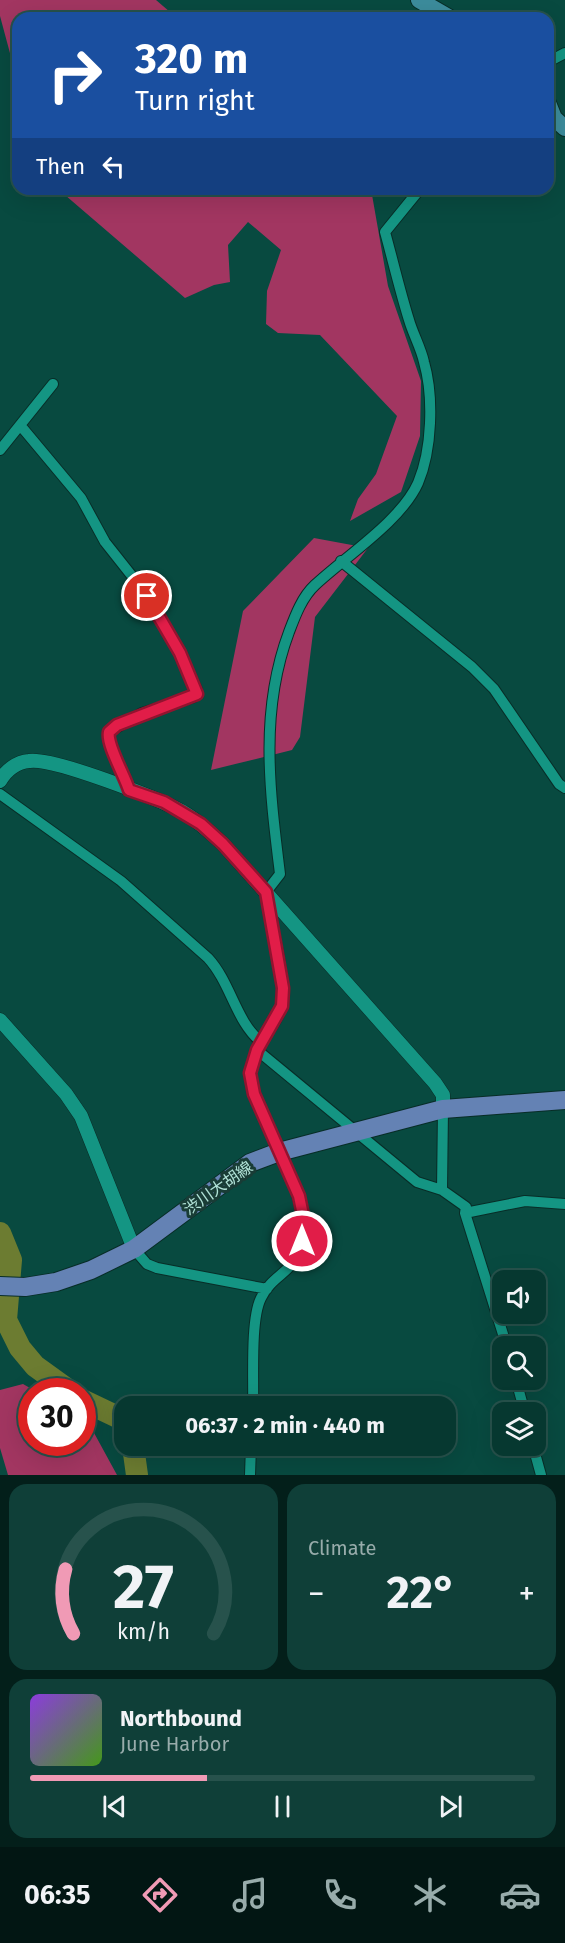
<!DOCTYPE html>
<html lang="en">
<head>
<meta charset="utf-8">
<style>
	:root { --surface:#063830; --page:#0f3f38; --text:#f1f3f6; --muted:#98acab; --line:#27524c; --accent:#f09ab5 }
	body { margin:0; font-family:"Fira Sans","Noto Sans JP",sans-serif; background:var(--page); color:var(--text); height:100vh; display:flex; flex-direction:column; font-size:22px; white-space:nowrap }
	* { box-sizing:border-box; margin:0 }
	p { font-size:20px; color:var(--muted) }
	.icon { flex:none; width:33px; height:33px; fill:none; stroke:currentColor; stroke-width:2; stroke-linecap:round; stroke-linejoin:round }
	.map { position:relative; height:1475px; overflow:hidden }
	.sheet { display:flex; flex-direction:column; gap:9px; padding:9px; background:#031f1a; flex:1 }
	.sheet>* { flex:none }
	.top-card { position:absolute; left:12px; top:12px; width:542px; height:183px; border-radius:18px; box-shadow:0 6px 24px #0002,0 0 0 2px var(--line); background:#1a4fa0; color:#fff; overflow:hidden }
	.buttons { position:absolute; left:492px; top:1270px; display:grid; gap:12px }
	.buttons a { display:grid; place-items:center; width:54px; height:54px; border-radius:12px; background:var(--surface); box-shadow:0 6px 24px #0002,0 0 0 2px var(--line); font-size:30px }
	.speed { position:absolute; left:18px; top:1378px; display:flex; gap:12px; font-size:30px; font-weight:700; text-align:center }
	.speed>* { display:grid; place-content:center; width:78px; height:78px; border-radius:50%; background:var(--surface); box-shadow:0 6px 24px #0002,0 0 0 2px var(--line); line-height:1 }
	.speed .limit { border:9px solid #d22; background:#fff; color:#111 }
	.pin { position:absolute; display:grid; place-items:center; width:51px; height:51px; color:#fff; margin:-26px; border:3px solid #fff; border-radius:50%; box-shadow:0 2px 6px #0007 }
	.me { position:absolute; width:66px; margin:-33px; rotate:0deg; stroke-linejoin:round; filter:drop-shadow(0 0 4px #0008) }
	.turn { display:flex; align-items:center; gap:21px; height:126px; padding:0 24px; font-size:27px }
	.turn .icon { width:78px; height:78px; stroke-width:2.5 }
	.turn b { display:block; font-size:42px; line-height:51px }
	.then { display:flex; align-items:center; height:57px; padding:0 24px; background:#0003; gap:12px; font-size:22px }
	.big { font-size:45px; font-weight:700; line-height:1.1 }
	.sheet .tile { flex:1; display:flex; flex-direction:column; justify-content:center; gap:9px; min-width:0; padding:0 21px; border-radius:18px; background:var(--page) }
	.sheet .dial { align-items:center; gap:0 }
	.dial svg { height:156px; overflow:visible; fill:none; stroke:var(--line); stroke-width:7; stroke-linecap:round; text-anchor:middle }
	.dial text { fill:var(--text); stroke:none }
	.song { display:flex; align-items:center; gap:18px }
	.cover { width:72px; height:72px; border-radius:9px; background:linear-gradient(135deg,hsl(270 70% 55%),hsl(100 70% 35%)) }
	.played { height:6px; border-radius:3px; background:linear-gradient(90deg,var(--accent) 35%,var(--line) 35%) }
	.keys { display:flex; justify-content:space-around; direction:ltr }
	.heat { display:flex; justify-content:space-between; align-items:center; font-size:33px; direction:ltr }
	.sheet .tiles { flex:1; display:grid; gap:9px; grid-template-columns:1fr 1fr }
	.tile:last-child { grid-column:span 2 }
	.trip { position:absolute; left:114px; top:1396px; width:342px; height:60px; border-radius:18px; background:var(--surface); box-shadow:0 6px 24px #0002,0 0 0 2px var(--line); font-weight:700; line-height:60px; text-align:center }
	.tabs { display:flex; height:96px; justify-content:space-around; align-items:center; background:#021613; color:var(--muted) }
	.tabs .icon { width:42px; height:42px }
	.tabs .selected { color:var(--accent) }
	.tabs b { font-size:27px; color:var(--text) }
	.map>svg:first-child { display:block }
	.green { fill:#a23661 }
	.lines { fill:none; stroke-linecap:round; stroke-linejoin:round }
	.river { stroke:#6c7c31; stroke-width:22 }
	.minor-casing { stroke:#082d27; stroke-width:12 }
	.tertiary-casing { stroke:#082d27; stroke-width:15 }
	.secondary-casing { stroke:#082d27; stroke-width:18 }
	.primary-casing { stroke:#082d27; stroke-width:20 }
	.minor { stroke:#149583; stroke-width:10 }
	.tertiary { stroke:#149583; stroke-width:14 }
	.secondary { stroke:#3c8c9c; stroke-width:16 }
	.primary { stroke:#6482b4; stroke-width:18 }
	.route-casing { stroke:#92132f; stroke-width:15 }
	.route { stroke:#e11d48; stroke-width:10 }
	.labels { text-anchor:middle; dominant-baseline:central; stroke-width:6; stroke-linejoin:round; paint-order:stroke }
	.street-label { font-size:16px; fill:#b1e2d7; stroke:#193c36 }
</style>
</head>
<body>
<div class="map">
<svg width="565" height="1475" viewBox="0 0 565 1475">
	<rect width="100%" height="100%" fill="#084a40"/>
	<!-- green -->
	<path class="green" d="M0,0h156l21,18h-159v65l-18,-67z
		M58,189h313l17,97 33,95 -1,55 -19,56 -51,29 8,-22 18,-25 21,-58 -77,-81 -42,-2 -12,-9 1,-33 14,-41 -33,-28 -20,23 2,37 -16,3 -29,13z
		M314,538l54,10 -53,69 -15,120 -8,13 -81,20 32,-159z
		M23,1384l14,8h-5v51h50l1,-25 4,2 30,55h-109l-8,-27v-58z"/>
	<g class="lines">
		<!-- river -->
		<path class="river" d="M0,1233l11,27 -5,60 14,28 15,18 36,26
			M82,1400l42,20
			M133,1446l4,29"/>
		<defs>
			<path id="minor" d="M548,62l17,-9
				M20,425l61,73 24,44 42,53 33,58 17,37 -3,7 -52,16 -33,19c-4,11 16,44 20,58
				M0,450l53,-66
				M341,561l131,106 22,22 65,95 6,4
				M0,794l121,87 87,77c23,25 28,64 53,84
				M257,1050l160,132 25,8 24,17 -1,6 42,134
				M442,1190l1,-81
				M465,1213l60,-12 40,3
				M134,1249l13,15 10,4 110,21
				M516,1380l9,33
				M253,1407c1,-26 -3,-87 8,-109 13,-27 37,-24 41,-61 4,-44 -24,-85 -40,-124 -5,-12 -11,-25 -11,-39 -1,-27 26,-45 31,-70 5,-23 -12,-86 -16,-112l14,-18c-10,-82 -21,-162 9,-242 6,-16 13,-35 26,-47 31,-29 86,-64 103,-102 14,-33 16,-86 6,-121 -3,-14 -11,-28 -15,-42 -9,-29 -16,-59 -24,-88l35,-43
				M533,1446l8,29
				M250,1475l1,-29"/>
			<path id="tertiary" d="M0,781c6,-11 17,-19 29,-20 24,-4 130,38 154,51 15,9 27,20 40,32l212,239 8,12v14
				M0,1020l66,74 15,22 53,133"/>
			<path id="secondary" d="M419,0l31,18
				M548,103l6,15 11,10"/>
			<path id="primary" d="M0,1286l25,1 31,-5 35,-12 43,-21 116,-86 29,-11 164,-43 122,-9"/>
		</defs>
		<!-- minor casing -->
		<use href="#minor" class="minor-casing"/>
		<!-- tertiary casing -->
		<use href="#tertiary" class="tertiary-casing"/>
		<!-- secondary casing -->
		<use href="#secondary" class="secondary-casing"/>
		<!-- primary casing -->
		<use href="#primary" class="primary-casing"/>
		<!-- minor -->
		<use href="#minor" class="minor"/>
		<!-- tertiary -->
		<use href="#tertiary" class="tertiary"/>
		<!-- secondary -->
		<use href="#secondary" class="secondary"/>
		<!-- primary -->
		<use href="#primary" class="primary"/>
	</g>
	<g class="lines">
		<defs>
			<path id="route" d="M147,596l33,57 17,41 -80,31 -8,7c-3,12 16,44 20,58l35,12 37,22 22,20 43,48 17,96 -1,18 -25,44 -7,23 4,21 45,102 5,24 -2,21"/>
		</defs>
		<!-- route casing -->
		<use href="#route" class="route-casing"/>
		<!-- route -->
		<use href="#route" class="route"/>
	</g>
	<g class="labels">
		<!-- street labels -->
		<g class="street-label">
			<text transform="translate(218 1188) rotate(-35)">渋川大胡線</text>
		</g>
	</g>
</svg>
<div class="buttons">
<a><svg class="icon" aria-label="sound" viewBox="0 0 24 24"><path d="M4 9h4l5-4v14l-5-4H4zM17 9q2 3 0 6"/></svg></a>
<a><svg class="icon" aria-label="search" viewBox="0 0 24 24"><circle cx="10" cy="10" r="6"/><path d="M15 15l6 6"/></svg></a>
<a><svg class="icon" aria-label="layers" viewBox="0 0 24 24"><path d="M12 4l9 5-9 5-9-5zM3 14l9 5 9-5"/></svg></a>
</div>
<div class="speed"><div class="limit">30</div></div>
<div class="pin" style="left:147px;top:596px;background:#d93025"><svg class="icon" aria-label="arrive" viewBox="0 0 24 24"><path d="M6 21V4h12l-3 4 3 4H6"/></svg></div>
<svg class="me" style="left:302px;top:1241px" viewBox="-20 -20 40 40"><circle r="17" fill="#e11d48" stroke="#fff" stroke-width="3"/><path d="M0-11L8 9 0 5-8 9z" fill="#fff"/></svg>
<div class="trip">06:37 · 2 min · 440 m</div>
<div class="top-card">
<div class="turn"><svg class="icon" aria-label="right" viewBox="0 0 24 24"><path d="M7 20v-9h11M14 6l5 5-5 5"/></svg><div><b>320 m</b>Turn right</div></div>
<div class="then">Then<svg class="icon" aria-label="left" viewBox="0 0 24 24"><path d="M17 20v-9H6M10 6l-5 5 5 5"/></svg></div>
</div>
</div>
<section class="sheet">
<div class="tiles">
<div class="tile dial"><svg viewBox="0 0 100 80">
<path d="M14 69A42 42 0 1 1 86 69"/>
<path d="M14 69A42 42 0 0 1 10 36" stroke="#f09ab5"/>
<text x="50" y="56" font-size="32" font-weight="700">27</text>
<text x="50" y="72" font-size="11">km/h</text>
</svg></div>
<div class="tile"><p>Climate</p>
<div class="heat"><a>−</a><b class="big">22°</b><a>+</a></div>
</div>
<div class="tile">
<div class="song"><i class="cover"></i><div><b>Northbound</b><p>June Harbor</p></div></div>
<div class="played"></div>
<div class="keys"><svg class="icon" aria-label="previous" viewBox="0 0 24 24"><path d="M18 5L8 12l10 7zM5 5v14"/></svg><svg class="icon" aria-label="pause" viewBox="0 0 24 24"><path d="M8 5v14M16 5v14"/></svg><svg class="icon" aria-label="next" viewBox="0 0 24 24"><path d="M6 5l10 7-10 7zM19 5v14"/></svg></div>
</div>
</div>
</section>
<nav class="tabs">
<b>06:35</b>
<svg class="icon selected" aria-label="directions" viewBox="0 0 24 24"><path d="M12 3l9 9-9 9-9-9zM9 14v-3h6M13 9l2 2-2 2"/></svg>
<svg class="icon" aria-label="music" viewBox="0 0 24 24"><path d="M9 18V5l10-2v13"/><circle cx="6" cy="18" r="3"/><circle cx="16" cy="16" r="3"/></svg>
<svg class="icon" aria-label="phone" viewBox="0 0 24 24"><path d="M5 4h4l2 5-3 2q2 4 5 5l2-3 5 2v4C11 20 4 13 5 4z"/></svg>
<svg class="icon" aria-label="climate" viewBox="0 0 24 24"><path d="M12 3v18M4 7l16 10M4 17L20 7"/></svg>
<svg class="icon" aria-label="car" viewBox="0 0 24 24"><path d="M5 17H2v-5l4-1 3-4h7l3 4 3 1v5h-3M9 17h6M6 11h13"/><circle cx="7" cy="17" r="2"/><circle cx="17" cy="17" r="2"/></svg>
</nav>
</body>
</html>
